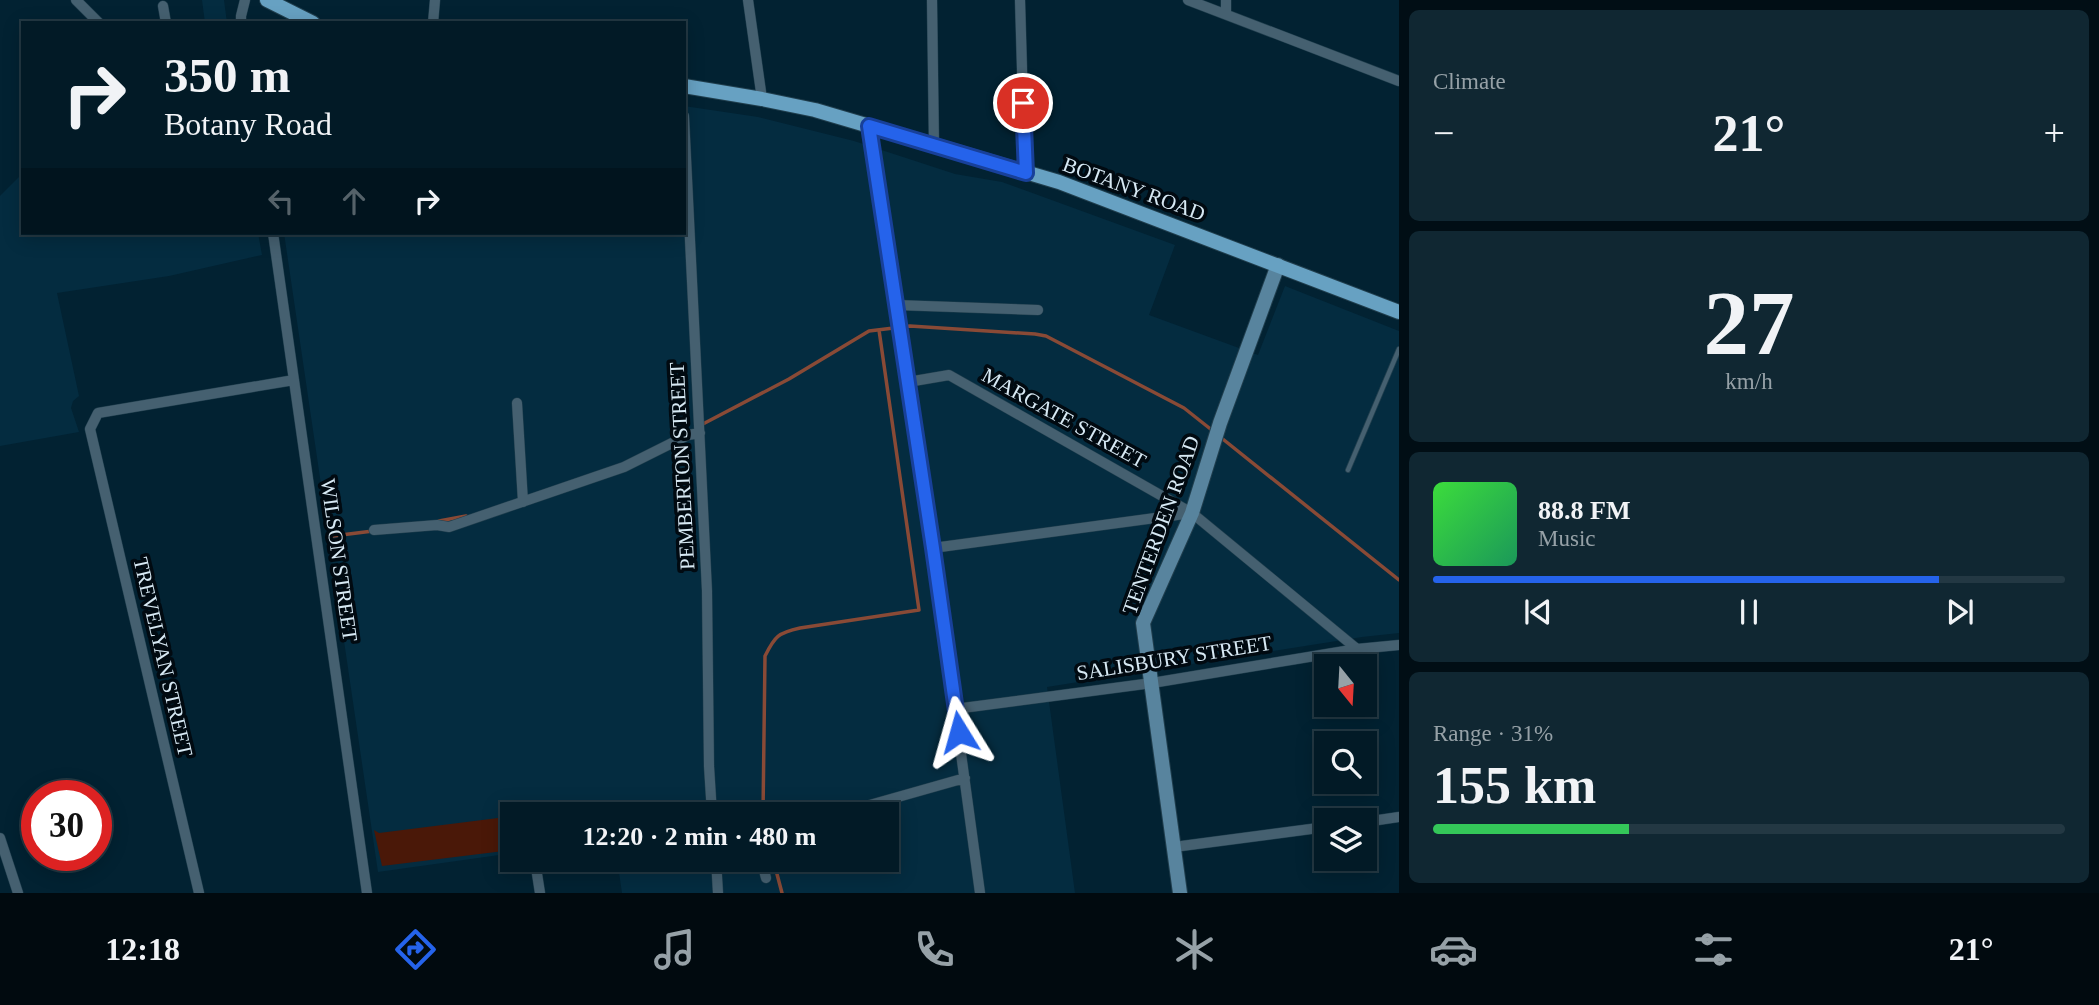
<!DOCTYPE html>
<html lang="en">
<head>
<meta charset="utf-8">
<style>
	:root { --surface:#021a26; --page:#102732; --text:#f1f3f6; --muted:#96a1a7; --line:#233843; --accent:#2563eb }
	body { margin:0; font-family:"Times New Roman",serif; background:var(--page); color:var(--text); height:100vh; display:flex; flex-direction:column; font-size:26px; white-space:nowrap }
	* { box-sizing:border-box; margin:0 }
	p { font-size:23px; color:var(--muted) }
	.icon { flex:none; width:38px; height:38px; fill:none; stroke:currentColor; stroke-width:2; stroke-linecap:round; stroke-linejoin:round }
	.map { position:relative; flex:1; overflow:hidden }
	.details { display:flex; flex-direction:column; gap:10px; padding:10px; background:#010e15; width:700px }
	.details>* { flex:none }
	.banner { position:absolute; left:21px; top:21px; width:665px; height:214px; border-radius:0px; box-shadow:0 4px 18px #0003,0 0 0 2px var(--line); background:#021a26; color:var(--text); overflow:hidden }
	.needle { width:46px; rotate:162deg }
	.fabs { position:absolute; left:1314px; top:654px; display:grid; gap:14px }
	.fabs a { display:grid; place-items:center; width:63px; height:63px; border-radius:0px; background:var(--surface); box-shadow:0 4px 18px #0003,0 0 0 2px var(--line); font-size:35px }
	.speed { position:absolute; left:21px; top:780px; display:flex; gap:14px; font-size:35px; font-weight:700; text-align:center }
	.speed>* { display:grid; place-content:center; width:91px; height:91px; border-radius:50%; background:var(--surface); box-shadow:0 4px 18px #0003,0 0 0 2px var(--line); line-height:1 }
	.speed .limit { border:10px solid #d22; background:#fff; color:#111 }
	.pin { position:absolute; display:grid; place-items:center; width:60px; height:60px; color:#fff; margin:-30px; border:4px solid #fff; border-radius:50%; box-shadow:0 2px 7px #0007 }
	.me { position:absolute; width:77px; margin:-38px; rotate:352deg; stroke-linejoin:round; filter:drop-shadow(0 0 5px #0008) }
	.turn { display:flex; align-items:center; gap:24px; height:147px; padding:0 28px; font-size:32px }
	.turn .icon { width:91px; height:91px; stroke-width:2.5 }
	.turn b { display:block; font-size:49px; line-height:60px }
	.lanes { display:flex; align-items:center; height:66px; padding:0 28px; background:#0003; justify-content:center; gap:35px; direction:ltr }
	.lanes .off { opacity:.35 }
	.big { font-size:52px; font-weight:700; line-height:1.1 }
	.details .card { flex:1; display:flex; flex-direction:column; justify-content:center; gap:10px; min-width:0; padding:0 24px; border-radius:10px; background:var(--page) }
	.details .dial { align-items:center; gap:0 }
	.dial b { font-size:91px; line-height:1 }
	.song { display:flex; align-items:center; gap:21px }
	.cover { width:84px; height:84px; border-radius:10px; background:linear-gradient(135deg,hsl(120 70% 55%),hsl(150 70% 35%)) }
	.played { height:7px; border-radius:4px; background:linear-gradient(90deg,var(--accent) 80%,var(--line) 80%) }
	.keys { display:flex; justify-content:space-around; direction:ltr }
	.heat { display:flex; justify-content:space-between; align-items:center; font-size:38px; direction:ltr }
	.charge { height:10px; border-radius:5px; background:linear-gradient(90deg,#34c759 31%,var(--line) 0) }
	.trip { position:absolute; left:500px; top:802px; width:399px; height:70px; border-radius:0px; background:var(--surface); box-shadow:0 4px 18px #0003,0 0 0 2px var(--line); font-weight:700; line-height:70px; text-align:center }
	.tab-bar { display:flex; height:112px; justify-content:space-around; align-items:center; background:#010a0f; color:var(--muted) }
	.tab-bar .icon { width:49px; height:49px }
	.tab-bar .selected { color:var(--accent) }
	.tab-bar b { font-size:32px; color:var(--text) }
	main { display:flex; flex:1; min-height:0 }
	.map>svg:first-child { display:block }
	.built { fill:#042c40 }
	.green { fill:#4a1808 }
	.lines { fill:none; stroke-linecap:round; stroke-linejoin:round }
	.stream { stroke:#894a36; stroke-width:3.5 }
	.lane-casing { stroke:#203e4d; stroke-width:6 }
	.street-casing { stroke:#203e4d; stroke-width:11 }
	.secondary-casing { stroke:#203e4d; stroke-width:16 }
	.primary-casing { stroke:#203e4d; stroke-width:16 }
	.lane { stroke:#456070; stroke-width:4.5 }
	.street { stroke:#456070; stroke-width:10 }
	.secondary { stroke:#58849e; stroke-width:14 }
	.primary { stroke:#67a1c2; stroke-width:14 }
	.route-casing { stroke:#184099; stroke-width:18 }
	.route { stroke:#2563eb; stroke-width:12 }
	.labels { text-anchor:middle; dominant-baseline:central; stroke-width:7; stroke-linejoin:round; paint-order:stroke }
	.street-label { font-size:21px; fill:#d7e9f4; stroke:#010a11 }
</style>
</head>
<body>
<main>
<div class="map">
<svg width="1399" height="893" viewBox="0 0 1399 893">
	<rect width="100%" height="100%" fill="#022232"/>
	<!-- built -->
	<path class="built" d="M202,0h22l3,23h-22z
		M684,106l74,11 96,24 101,33 47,8 173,63 -26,70 109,40 27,-69 114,45v302l-37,4 -315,50 28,206h-453l-5,-34h270v-45h-374v39l-135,19 -94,-639h400z
		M23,173v60h235l4,22 -93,21 -112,17 22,103 -6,5 -2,7 8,24 -79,14v-250z"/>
	<!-- green -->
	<path class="green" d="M513,816v34l-131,16 -8,-36 5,3z"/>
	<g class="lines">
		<!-- stream -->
		<path class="stream" d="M701,425l88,-46 80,-48 41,-5 125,8 11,2 138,72 29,23
			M1219,436l180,144
			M439,521l27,-5
			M333,536l40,-5
			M763,814l2,-158c10,-20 13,-23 35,-28l119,-18 -40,-280
			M773,859l9,34"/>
		<defs>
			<path id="lane" d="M1348,470l51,-121"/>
			<path id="street" d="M76,0l23,23
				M748,0l14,99
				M932,0l2,146
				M1020,0l5,173
				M1188,0l211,81
				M1226,0v14
				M163,6l3,17
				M241,23v-7l4,-16
				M433,23l2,-23
				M684,116l23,475 2,175 3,48
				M869,126l64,422 47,345
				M273,233l94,660
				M896,305l142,5
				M908,382l41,-7 243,138 165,136
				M517,403l6,99
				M374,530l63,-5 12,2 175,-60 64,-32 12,-2
				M933,548l259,-35
				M955,709l197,-26 205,-34 42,-4
				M838,814l127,-36
				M1365,822l34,-5
				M0,838l18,55
				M1174,847l152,-20
				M716,859l2,34
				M761,859l5,19
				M535,861l5,32
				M199,893l-109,-464 8,-16 196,-33"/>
			<path id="secondary" d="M1180,893l-37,-270 49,-110 28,-90 58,-158"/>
			<path id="primary" d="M267,0l46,23
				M684,86l78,13 53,11 244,72 340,130"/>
		</defs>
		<!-- lane casing -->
		<use href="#lane" class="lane-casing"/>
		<!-- street casing -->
		<use href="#street" class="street-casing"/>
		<!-- secondary casing -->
		<use href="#secondary" class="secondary-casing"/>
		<!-- primary casing -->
		<use href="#primary" class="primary-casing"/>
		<!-- lane -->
		<use href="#lane" class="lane"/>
		<!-- street -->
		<use href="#street" class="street"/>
		<!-- secondary -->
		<use href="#secondary" class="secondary"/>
		<!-- primary -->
		<use href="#primary" class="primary"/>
	</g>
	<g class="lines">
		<defs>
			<path id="route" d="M959,732l-26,-184 -64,-422 157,47 -3,-70"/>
		</defs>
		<!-- route casing -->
		<use href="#route" class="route-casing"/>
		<!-- route -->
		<use href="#route" class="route"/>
	</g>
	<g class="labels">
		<!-- street labels -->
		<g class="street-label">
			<text transform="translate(1134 189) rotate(20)">BOTANY ROAD</text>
			<text transform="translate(1064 418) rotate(29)">MARGATE STREET</text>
			<text transform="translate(682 466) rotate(-93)">PEMBERTON STREET</text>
			<text transform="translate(1161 525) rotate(-70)">TENTERDEN ROAD</text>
			<text transform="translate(339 560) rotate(82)">WILSON STREET</text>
			<text transform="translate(163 657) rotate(77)">TREVELYAN STREET</text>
			<text transform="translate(1174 658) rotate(-9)">SALISBURY STREET</text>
		</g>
	</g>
</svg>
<div class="fabs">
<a><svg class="needle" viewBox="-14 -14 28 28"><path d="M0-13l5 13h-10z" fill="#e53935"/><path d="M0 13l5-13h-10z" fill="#96a1a7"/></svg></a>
<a><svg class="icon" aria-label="search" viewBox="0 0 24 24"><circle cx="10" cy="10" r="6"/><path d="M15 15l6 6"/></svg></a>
<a><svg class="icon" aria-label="layers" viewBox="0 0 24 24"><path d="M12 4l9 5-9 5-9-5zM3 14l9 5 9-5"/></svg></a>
</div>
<div class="speed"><div class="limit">30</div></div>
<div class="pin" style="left:1023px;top:103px;background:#d93025"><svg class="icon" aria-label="arrive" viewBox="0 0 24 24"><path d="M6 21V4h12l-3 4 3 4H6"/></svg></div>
<svg class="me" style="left:959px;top:732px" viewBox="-20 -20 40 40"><path d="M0-17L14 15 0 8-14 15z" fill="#2563eb" stroke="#fff" stroke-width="4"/></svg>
<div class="trip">12:20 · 2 min · 480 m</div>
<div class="banner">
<div class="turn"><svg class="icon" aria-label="right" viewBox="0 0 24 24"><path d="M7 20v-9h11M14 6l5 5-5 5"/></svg><div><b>350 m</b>Botany Road</div></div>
<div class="lanes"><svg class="icon off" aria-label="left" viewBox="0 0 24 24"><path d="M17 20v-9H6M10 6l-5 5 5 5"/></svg><svg class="icon off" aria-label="ahead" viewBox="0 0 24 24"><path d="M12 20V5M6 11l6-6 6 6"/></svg><svg class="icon" aria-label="right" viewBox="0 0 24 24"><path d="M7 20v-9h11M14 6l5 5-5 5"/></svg></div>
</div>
</div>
<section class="details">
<div class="card"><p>Climate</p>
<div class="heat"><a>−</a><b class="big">21°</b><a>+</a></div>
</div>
<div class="card dial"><b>27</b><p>km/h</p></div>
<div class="card">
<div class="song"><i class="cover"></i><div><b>88.8 FM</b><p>Music</p></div></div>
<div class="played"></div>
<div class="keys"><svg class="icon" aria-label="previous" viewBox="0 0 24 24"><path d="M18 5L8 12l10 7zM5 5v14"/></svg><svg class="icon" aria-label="pause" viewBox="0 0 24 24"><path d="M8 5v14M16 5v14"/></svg><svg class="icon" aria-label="next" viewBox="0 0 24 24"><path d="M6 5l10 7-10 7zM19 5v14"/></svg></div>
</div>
<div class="card"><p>Range · 31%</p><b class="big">155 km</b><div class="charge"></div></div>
</section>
</main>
<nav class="tab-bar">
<b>12:18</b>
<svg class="icon selected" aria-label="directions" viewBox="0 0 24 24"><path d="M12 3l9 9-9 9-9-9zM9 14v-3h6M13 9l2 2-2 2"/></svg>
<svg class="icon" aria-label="music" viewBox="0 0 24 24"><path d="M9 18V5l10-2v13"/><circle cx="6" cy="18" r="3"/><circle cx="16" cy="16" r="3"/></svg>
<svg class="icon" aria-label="phone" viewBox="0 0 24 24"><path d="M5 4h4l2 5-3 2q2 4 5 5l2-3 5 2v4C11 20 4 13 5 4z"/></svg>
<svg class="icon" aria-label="climate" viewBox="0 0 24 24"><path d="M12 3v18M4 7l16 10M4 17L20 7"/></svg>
<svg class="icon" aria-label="car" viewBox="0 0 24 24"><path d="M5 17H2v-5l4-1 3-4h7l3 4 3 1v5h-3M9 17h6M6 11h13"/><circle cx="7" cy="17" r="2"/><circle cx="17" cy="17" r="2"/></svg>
<svg class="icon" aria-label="filters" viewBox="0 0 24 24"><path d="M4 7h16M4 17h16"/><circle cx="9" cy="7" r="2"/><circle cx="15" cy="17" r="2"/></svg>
<b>21°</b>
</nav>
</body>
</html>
